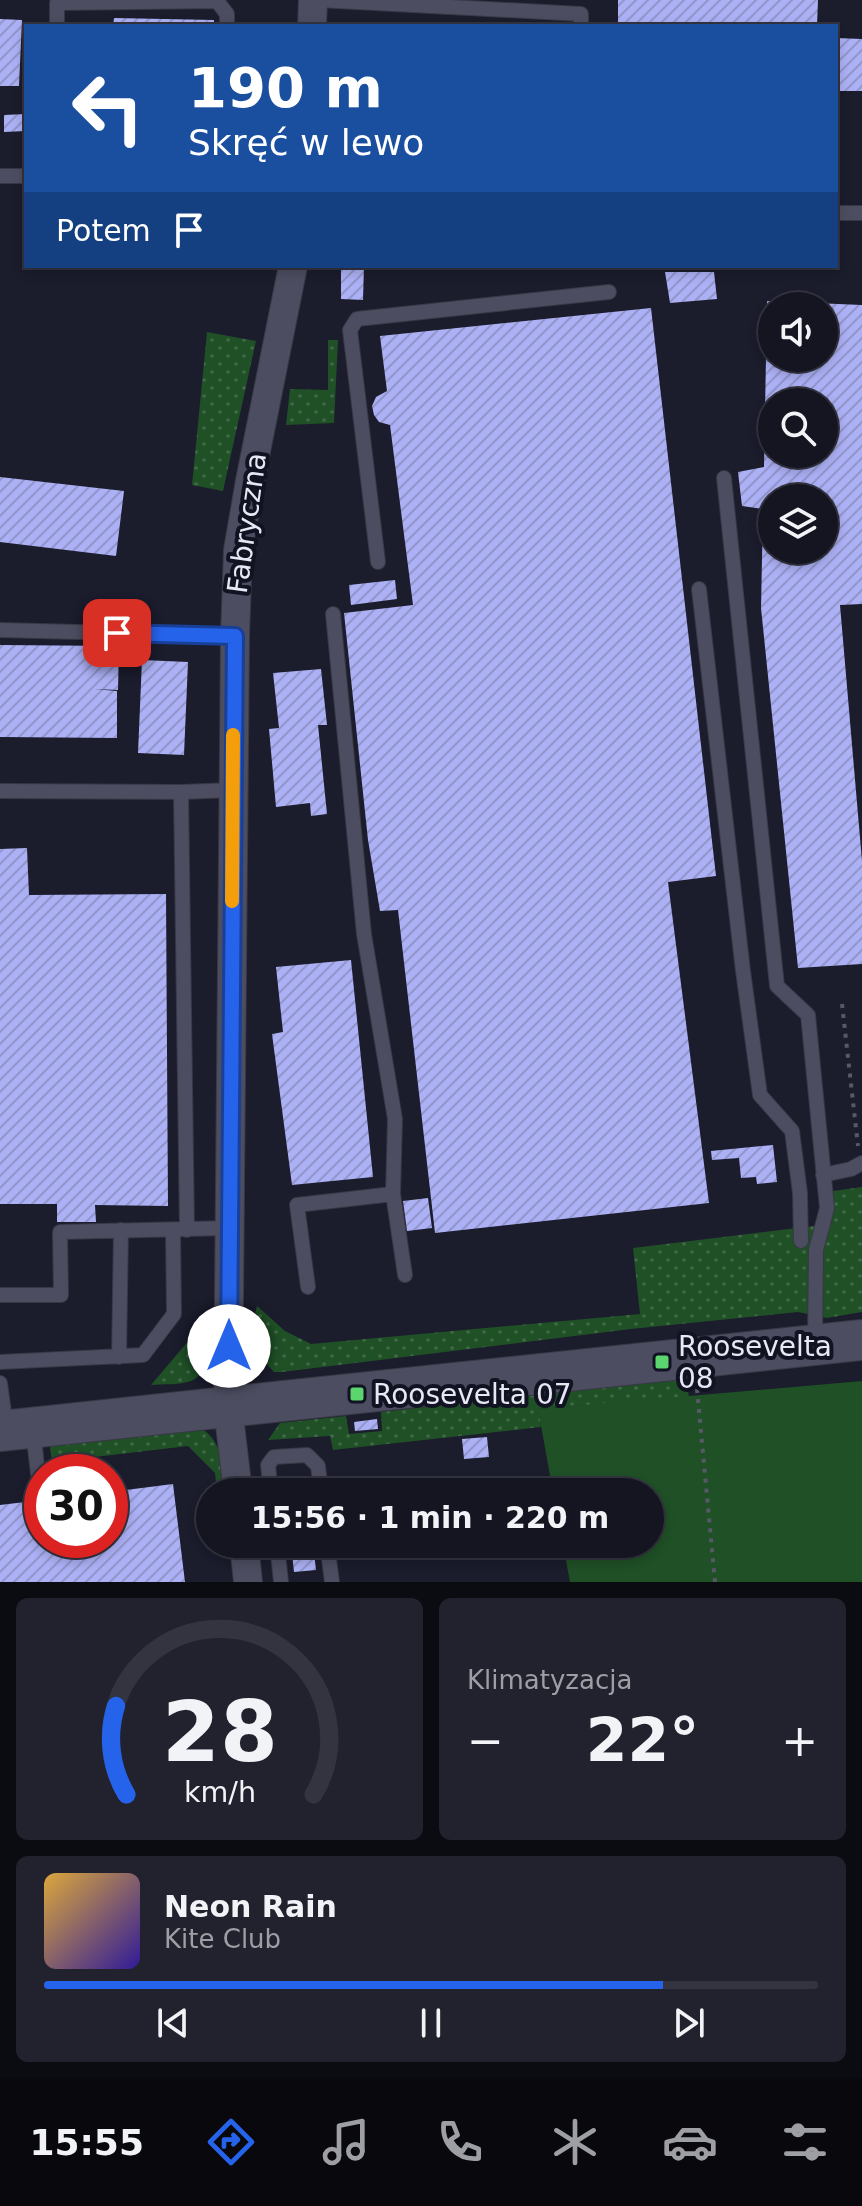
<!DOCTYPE html>
<html lang="pl">
<head>
<meta charset="utf-8">
<style>
	:root { --surface:#141521; --page:#21222e; --text:#f1f3f6; --muted:#9d9fa5; --line:#33343f; --accent:#2563eb }
	body { margin:0; font-family:"DejaVu Sans",sans-serif; background:var(--page); color:var(--text); height:100vh; display:flex; flex-direction:column; font-size:30px; white-space:nowrap }
	* { box-sizing:border-box; margin:0 }
	p { font-size:26px; color:var(--muted) }
	.icon { flex:none; width:44px; height:44px; fill:none; stroke:currentColor; stroke-width:2; stroke-linecap:round; stroke-linejoin:round }
	.map { position:relative; height:1582px; overflow:hidden }
	.side { display:flex; flex-direction:column; gap:16px; padding:16px; background:#0b0c12; flex:1 }
	.side>* { flex:none }
	.guide { position:absolute; left:24px; top:24px; width:814px; height:244px; border-radius:0px; box-shadow:0 4px 12px #0003,0 0 0 2px var(--line); background:#1a4fa0; color:#fff; overflow:hidden }
	.fabs { position:absolute; left:758px; top:292px; display:grid; gap:16px }
	.fabs a { display:grid; place-items:center; width:80px; height:80px; border-radius:50%; background:var(--surface); box-shadow:0 4px 12px #0003,0 0 0 2px var(--line); font-size:40px }
	.speed { position:absolute; left:24px; top:1454px; display:flex; gap:16px; font-size:40px; font-weight:700; text-align:center }
	.speed>* { display:grid; place-content:center; width:104px; height:104px; border-radius:50%; background:var(--surface); box-shadow:0 4px 12px #0003,0 0 0 2px var(--line); line-height:1 }
	.speed .limit { border:12px solid #d22; background:#fff; color:#111 }
	.pin { position:absolute; display:grid; place-items:center; width:68px; height:68px; color:#fff; margin:-34px; border-radius:16px; box-shadow:0 4px 12px #0006 }
	.me { position:absolute; width:88px; margin:-44px; rotate:0deg; stroke-linejoin:round; filter:drop-shadow(0 0 6px #0008) }
	.turn { display:flex; align-items:center; gap:28px; height:168px; padding:0 32px; font-size:36px }
	.turn .icon { width:104px; height:104px; stroke-width:2.5 }
	.turn b { display:block; font-size:56px; line-height:68px }
	.then { display:flex; align-items:center; height:76px; padding:0 32px; background:#0003; gap:16px; font-size:30px }
	.big { font-size:60px; font-weight:600; line-height:1.1 }
	.side .widget { flex:1; display:flex; flex-direction:column; justify-content:center; gap:12px; min-width:0; padding:0 28px; border-radius:12px; background:var(--page) }
	.side .dial { align-items:center; gap:0 }
	.dial svg { height:208px; overflow:visible; fill:none; stroke:var(--line); stroke-width:7; stroke-linecap:round; text-anchor:middle }
	.dial text { fill:var(--text); stroke:none }
	.song { display:flex; align-items:center; gap:24px }
	.cover { width:96px; height:96px; border-radius:12px; background:linear-gradient(135deg,hsl(40 70% 55%),hsl(250 70% 35%)) }
	.played { height:8px; border-radius:4px; background:linear-gradient(90deg,var(--accent) 80%,var(--line) 80%) }
	.keys { display:flex; justify-content:space-around; direction:ltr }
	.heat { display:flex; justify-content:space-between; align-items:center; font-size:44px; direction:ltr }
	.side .tiles { flex:1; display:grid; gap:16px; grid-template-columns:1fr 1fr }
	.widget:last-child { grid-column:span 2 }
	.trip { position:absolute; left:196px; top:1478px; width:468px; height:80px; border-radius:40px; background:var(--surface); box-shadow:0 4px 12px #0003,0 0 0 2px var(--line); font-weight:600; line-height:80px; text-align:center }
	.tabs { display:flex; height:128px; justify-content:space-around; align-items:center; background:#08080d; color:var(--muted) }
	.tabs .icon { width:56px; height:56px }
	.tabs .active { color:var(--accent) }
	.tabs b { font-size:36px; color:var(--text) }
	.map>svg:first-child { display:block }
	.grass { fill:url(#grass-dots) }
	.garden { fill:#1f5026 }
	.building { fill:url(#building-hatch); fill-rule:evenodd }
	.lines { fill:none; stroke-linecap:round; stroke-linejoin:round }
	.lane-casing { stroke:#383845; stroke-width:16 }
	.street-casing { stroke:#383845; stroke-width:30 }
	.secondary-casing { stroke:#383845; stroke-width:42 }
	.path { stroke:#585968; stroke-width:4; stroke-dasharray:4 6; stroke-linecap:butt }
	.lane { stroke:#4c4d60; stroke-width:14 }
	.street { stroke:#4c4d60; stroke-width:28 }
	.secondary { stroke:#4c4d60; stroke-width:40 }
	.route-casing { stroke:#184099; stroke-width:20 }
	.route { stroke:#2563eb; stroke-width:14 }
	.slow { stroke:#f59e0b; stroke-width:14 }
	.poi-dot { fill:#5bd56e; stroke:#121322; stroke-width:3 }
	.labels { text-anchor:middle; dominant-baseline:central; stroke-width:8; stroke-linejoin:round; paint-order:stroke }
	.street-label { font-size:28px; fill:#e7e8f3; stroke:#121322 }
	.poi-label { font-size:28px; fill:#e7e8f3; stroke:#121322; text-anchor:start }
</style>
</head>
<body>
<div class="map">
<svg width="862" height="1582" viewBox="0 0 862 1582">
	<defs>
		<pattern id="grass-dots" width="8" height="8" patternUnits="userSpaceOnUse" patternTransform="scale(2)"><rect width="8" height="8" fill="#1f5026"/><path d="M2 2h.1M6 6h.1" fill="none" stroke="#406946" stroke-width="1.8" stroke-linecap="round"/></pattern>
		<pattern id="building-hatch" width="6" height="6" patternUnits="userSpaceOnUse" patternTransform="scale(2)"><rect width="6" height="6" fill="#acb0f5"/><path d="M-1 1l2-2M0 6l6-6M5 7l2-2" fill="none" stroke="#9296ca"/></pattern>
	</defs>
	<rect width="100%" height="100%" fill="#1b1c2c"/>
	<!-- grass -->
	<path class="grass" d="M207,332l49,9 -33,150 -31,-6z
		M328,340h10l-4,83 -48,2 4,-36 38,1z
		M862,1187v125l-35,6 -29,-6 -167,17 -349,43h-8c-22,-23 -25,-36 -17,-66l28,25 26,13 329,-30 -7,-66 189,-23 4,-33z
		M207,1319l3,1c-1,17 1,53 -19,61 -11,4 -28,3 -40,4z
		M686,1377l3,20 -150,12 2,18 -208,23 -3,-14 -62,4 12,-17 66,-7 3,18 33,-3 -1,-19z
		M201,1428c23,15 21,39 24,64h-8l-2,-19 -27,-27 -136,16 -2,-14 3,-8z"/>
	<!-- garden -->
	<path class="garden" d="M862,1381v201h-292l-7,-38h87v-52h-97l-15,-83z"/>
	<!-- building -->
	<path class="building" d="M618,0h200l-1,26h-199z
		M114,18l100,2v6h-101z
		M0,19l22,1 -3,66h-19z
		M836,38l26,1v52h-26z
		M26,114v17l-22,1v-17z
		M341,266h23l-1,34 -22,-1z
		M665,272h49l3,27 -47,4z
		M767,301l95,4v299l-22,1 22,256v103l-64,4 -37,-360 2,-99 -21,-3 -4,-34 26,-5zM772,306h52v52h-52zM772,402h52v52h-52zM772,498h52v52h-52z
		M651,308l65,568 -48,6 41,321 -274,30 -37,-323 -18,1 -12,-71 -24,-227 69,-8 -23,-180 -11,-3 -5,-7 -2,-9 4,-9 11,-6 -7,-55z
		M0,477l124,14 -8,65 -116,-14z
		M395,580l2,19 -46,6 -2,-20z
		M0,645l119,1 -1,44 -24,-1 23,2v47l-117,-1z
		M142,660l46,2 -4,93 -46,-2z
		M321,669l6,56h-9l9,89 -16,2 -1,-13 -34,4 -7,-78 10,-1 -6,-55z
		M27,848l2,47 137,-1 2,312 -73,-1 1,17h-39v-18h-57v-355z
		M351,960l22,217 -81,8 -20,-151 11,-2 -7,-65z
		M773,1145l4,37 -20,2 -1,-7 -15,1 -2,-20 -27,2 -1,-9z
		M428,1198l4,30 -25,3 -4,-30z
		M377,1419l1,10 -23,2 -1,-9z
		M487,1437l2,20 -25,2 -2,-20z
		M173,1484l12,98h-185v-77l42,-5v40h68v-48z
		M291,1544h22l3,26 -22,2z
		M382,1544h21l1,13 -20,3z"/>
	<g class="lines">
		<defs>
			<path id="lane" d="M319,0l262,14v12
				M57,26v-23l160,-2 10,13v12
				M0,176h26
				M836,213h26
				M724,478l53,508 31,29 19,193 -11,42 -1,93
				M378,562l-28,-232 7,-11 252,-27
				M699,589l44,382 17,124 32,36 8,62 1,48
				M333,614l31,320 31,185 -2,75 12,81
				M0,630l235,6
				M0,791l181,1 52,-2
				M181,792l6,438
				M823,1175l28,-6 11,-6
				M308,1287l-11,-82 96,-11
				M0,1295h61l-1,-63 169,-4
				M119,1357l2,-127
				M0,1362l143,-7 31,-41 -1,-83
				M0,1383l6,44
				M33,1431l6,51
				M271,1492l-3,-27 6,-8 33,-2 11,11 3,26
				M277,1544l4,38
				M327,1544l5,38"/>
			<path id="street" d="M312,26l1,-26
				M238,1492l-10,-84 7,-772 3,-86 12,-69 43,-215
				M244,1544l4,38"/>
			<path id="secondary" d="M0,1431l862,-91"/>
		</defs>
		<!-- lane casing -->
		<use href="#lane" class="lane-casing"/>
		<!-- street casing -->
		<use href="#street" class="street-casing"/>
		<!-- secondary casing -->
		<use href="#secondary" class="secondary-casing"/>
		<!-- path -->
		<path class="path" d="M842,1004l16,142
			M697,1389l18,193"/>
		<!-- lane -->
		<use href="#lane" class="lane"/>
		<!-- street -->
		<use href="#street" class="street"/>
		<!-- secondary -->
		<use href="#secondary" class="secondary"/>
	</g>
	<g class="lines">
		<defs>
			<path id="route" d="M117,633l118,3 -6,710"/>
		</defs>
		<!-- route casing -->
		<use href="#route" class="route-casing"/>
		<!-- route -->
		<use href="#route" class="route"/>
		<!-- slow -->
		<path class="slow" d="M232,901l1,-166"/>
	</g>
	<!-- markers -->
	<g class="poi-dot">
		<rect x="654" y="1354" width="16" height="16" rx="4"/>
		<rect x="349" y="1386" width="16" height="16" rx="4"/>
	</g>
	<g class="labels">
		<!-- street labels -->
		<g class="street-label">
			<text transform="translate(247 523) rotate(-82)">Fabryczna</text>
		</g>
		<!-- poi labels -->
		<g class="poi-label">
			<text x="678" y="1346">Roosevelta<tspan x="678" dy="32">08</tspan></text>
			<text x="373" y="1394">Roosevelta 07</text>
		</g>
	</g>
</svg>
<div class="fabs">
<a><svg class="icon" aria-label="sound" viewBox="0 0 24 24"><path d="M4 9h4l5-4v14l-5-4H4zM17 9q2 3 0 6"/></svg></a>
<a><svg class="icon" aria-label="search" viewBox="0 0 24 24"><circle cx="10" cy="10" r="6"/><path d="M15 15l6 6"/></svg></a>
<a><svg class="icon" aria-label="layers" viewBox="0 0 24 24"><path d="M12 4l9 5-9 5-9-5zM3 14l9 5 9-5"/></svg></a>
</div>
<div class="speed"><div class="limit">30</div></div>
<div class="pin" style="left:117px;top:633px;background:#d93025"><svg class="icon" aria-label="arrive" viewBox="0 0 24 24"><path d="M6 21V4h12l-3 4 3 4H6"/></svg></div>
<svg class="me" style="left:229px;top:1346px" viewBox="-20 -20 40 40"><circle r="19" fill="#fff"/><path d="M0-13L10 11 0 6-10 11z" fill="#2563eb"/></svg>
<div class="trip">15:56 · 1 min · 220 m</div>
<div class="guide">
<div class="turn"><svg class="icon" aria-label="left" viewBox="0 0 24 24"><path d="M17 20v-9H6M10 6l-5 5 5 5"/></svg><div><b>190 m</b>Skręć w lewo</div></div>
<div class="then">Potem<svg class="icon" aria-label="arrive" viewBox="0 0 24 24"><path d="M6 21V4h12l-3 4 3 4H6"/></svg></div>
</div>
</div>
<section class="side">
<div class="tiles">
<div class="widget dial"><svg viewBox="0 0 100 80">
<path d="M14 69A42 42 0 1 1 86 69"/>
<path d="M14 69A42 42 0 0 1 10 35" stroke="#2563eb"/>
<text x="50" y="56" font-size="32" font-weight="700">28</text>
<text x="50" y="72" font-size="11">km/h</text>
</svg></div>
<div class="widget"><p>Klimatyzacja</p>
<div class="heat"><a>−</a><b class="big">22°</b><a>+</a></div>
</div>
<div class="widget">
<div class="song"><i class="cover"></i><div><b>Neon Rain</b><p>Kite Club</p></div></div>
<div class="played"></div>
<div class="keys"><svg class="icon" aria-label="previous" viewBox="0 0 24 24"><path d="M18 5L8 12l10 7zM5 5v14"/></svg><svg class="icon" aria-label="pause" viewBox="0 0 24 24"><path d="M8 5v14M16 5v14"/></svg><svg class="icon" aria-label="next" viewBox="0 0 24 24"><path d="M6 5l10 7-10 7zM19 5v14"/></svg></div>
</div>
</div>
</section>
<nav class="tabs">
<b>15:55</b>
<svg class="icon active" aria-label="directions" viewBox="0 0 24 24"><path d="M12 3l9 9-9 9-9-9zM9 14v-3h6M13 9l2 2-2 2"/></svg>
<svg class="icon" aria-label="music" viewBox="0 0 24 24"><path d="M9 18V5l10-2v13"/><circle cx="6" cy="18" r="3"/><circle cx="16" cy="16" r="3"/></svg>
<svg class="icon" aria-label="phone" viewBox="0 0 24 24"><path d="M5 4h4l2 5-3 2q2 4 5 5l2-3 5 2v4C11 20 4 13 5 4z"/></svg>
<svg class="icon" aria-label="climate" viewBox="0 0 24 24"><path d="M12 3v18M4 7l16 10M4 17L20 7"/></svg>
<svg class="icon" aria-label="car" viewBox="0 0 24 24"><path d="M5 17H2v-5l4-1 3-4h7l3 4 3 1v5h-3M9 17h6M6 11h13"/><circle cx="7" cy="17" r="2"/><circle cx="17" cy="17" r="2"/></svg>
<svg class="icon" aria-label="filters" viewBox="0 0 24 24"><path d="M4 7h16M4 17h16"/><circle cx="9" cy="7" r="2"/><circle cx="15" cy="17" r="2"/></svg>
</nav>
</body>
</html>
